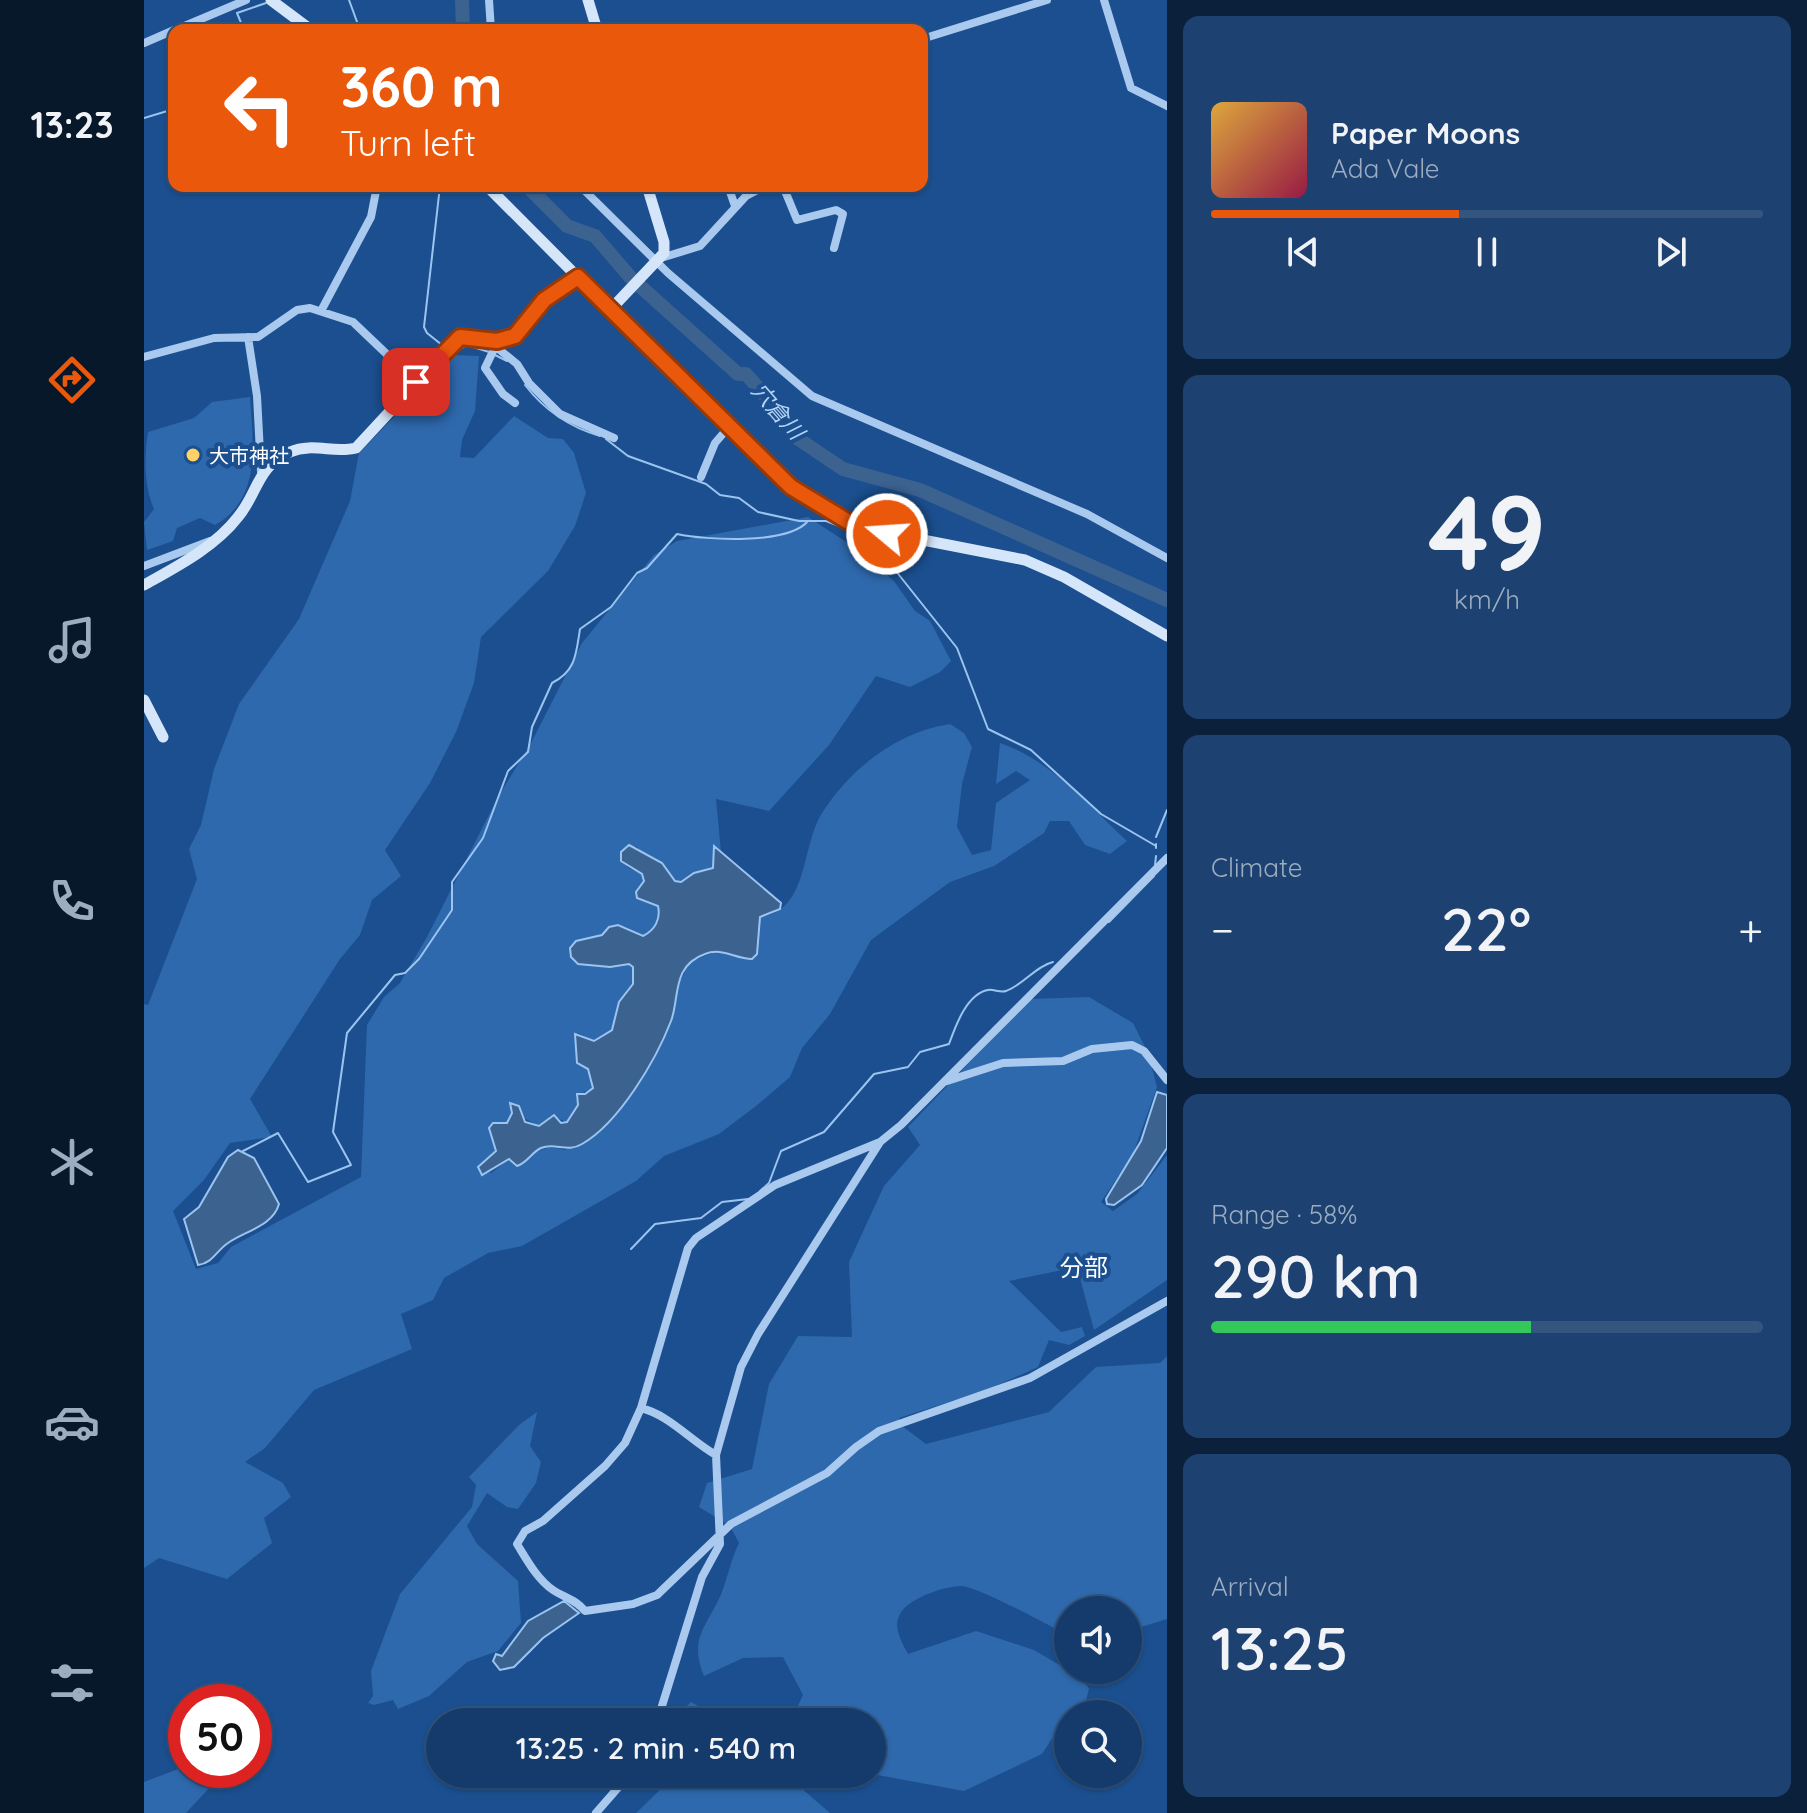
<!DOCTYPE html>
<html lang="en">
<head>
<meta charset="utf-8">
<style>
	:root { --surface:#143b6b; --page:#1d4271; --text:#f1f3f6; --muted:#9dadc1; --line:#33557e; --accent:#ea580c }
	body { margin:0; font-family:Quicksand,"Noto Sans JP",sans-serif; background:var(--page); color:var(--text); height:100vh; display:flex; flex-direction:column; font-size:30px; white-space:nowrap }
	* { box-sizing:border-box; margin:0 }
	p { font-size:26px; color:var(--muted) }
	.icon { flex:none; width:44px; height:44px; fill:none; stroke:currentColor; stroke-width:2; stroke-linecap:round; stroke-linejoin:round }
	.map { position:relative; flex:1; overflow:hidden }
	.panel { display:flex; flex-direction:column; gap:16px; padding:16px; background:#0b203b; width:640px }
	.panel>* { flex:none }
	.banner { position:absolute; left:24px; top:24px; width:760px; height:168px; border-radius:16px; box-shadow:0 2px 6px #0004,0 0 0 2px var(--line); background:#ea580c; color:#fff; overflow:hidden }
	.buttons { position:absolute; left:910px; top:1596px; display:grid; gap:16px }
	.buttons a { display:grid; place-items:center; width:88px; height:88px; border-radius:50%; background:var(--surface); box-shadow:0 2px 6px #0004,0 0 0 2px var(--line); font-size:40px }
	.speed { position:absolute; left:24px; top:1684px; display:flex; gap:16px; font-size:40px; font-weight:700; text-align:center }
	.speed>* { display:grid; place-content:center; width:104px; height:104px; border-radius:50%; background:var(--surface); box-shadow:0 2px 6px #0004,0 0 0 2px var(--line); line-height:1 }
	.speed .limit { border:12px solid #d22; background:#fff; color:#111 }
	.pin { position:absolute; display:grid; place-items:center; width:68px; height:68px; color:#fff; margin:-34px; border-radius:16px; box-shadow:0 4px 12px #0006 }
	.me { position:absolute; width:88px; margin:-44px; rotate:288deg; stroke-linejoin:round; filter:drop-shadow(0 0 6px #0008) }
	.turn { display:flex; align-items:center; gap:28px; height:168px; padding:0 40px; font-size:36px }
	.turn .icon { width:104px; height:104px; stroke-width:2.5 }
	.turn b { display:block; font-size:56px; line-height:68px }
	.big { font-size:60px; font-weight:600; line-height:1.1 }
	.panel .card { flex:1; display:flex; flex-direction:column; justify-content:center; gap:12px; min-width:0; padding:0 28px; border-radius:16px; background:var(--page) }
	.panel .dial { align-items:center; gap:0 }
	.dial b { font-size:104px; line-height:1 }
	.song { display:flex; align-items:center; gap:24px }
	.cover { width:96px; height:96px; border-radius:12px; background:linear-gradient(135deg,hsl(40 70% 55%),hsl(340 70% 35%)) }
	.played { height:8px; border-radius:4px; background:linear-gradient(90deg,var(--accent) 45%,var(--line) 45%) }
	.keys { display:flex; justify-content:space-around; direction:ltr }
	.heat { display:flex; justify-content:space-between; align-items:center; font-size:44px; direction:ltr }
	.charge { height:12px; border-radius:6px; background:linear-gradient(90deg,#34c759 58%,var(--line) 0) }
	.trip { position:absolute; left:282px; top:1708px; width:460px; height:80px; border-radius:40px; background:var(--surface); box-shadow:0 2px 6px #0004,0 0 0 2px var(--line); font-weight:600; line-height:80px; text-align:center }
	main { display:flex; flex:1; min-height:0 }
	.menu { display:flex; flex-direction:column; width:144px; justify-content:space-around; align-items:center; background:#08182b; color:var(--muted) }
	.menu .icon { width:56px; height:56px }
	.menu .on { color:var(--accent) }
	.menu b { font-size:36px; color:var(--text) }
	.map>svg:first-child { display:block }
	.green { fill:#2e69ad }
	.water { fill:#3c6290; stroke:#9cc4f0; stroke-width:2 }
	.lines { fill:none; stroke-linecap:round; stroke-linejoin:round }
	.stream { stroke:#9cc4f0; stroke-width:2 }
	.river { stroke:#3c6290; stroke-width:14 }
	.street { stroke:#a9c9ee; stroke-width:8 }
	.secondary { stroke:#d6e6fa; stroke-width:11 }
	.route-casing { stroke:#983908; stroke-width:20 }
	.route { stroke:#ea580c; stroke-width:14 }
	.poi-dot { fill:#ffd166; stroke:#1b4f8f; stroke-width:3 }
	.labels { text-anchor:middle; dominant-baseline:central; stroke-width:8; stroke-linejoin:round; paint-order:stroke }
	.poi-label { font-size:20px; fill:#fff; stroke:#1b4f8f; text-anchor:start }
	.water-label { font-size:22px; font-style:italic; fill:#b5d3f5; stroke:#1b4f8f }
	.quarter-label { font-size:24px; fill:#fff; stroke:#1b4f8f }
</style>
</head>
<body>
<main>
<nav class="menu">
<b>13:23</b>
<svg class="icon on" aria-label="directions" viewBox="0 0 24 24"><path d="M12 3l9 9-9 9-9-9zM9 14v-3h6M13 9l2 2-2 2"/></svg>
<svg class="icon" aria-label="music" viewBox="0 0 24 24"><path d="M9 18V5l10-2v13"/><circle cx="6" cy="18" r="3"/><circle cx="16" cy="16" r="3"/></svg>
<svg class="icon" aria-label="phone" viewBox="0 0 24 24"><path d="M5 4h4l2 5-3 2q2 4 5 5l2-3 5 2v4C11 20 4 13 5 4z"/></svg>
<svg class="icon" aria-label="climate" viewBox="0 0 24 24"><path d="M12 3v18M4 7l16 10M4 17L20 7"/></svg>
<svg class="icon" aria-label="car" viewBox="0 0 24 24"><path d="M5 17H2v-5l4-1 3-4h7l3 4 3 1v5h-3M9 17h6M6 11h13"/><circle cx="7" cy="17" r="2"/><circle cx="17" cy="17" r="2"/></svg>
<svg class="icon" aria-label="filters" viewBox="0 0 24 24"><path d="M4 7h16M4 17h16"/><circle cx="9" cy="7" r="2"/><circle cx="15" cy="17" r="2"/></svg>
</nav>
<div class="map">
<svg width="1023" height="1813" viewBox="0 0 1023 1813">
	<rect width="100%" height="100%" fill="#1b4f8f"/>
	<!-- green -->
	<path class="green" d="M310,355l25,1 -4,55 -13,29 -2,17 14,1 40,-42 34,22 15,1 11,14 12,40 -11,33 -27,45 -67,66 -7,46 -18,49 -26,51 -45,67 16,26 -29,24 -12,35 -20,24 -90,140 22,38 -42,6 -26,37 -31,31 23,58 22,-6 13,-16 130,-70 6,-152 17,-28 16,-14 27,-46 71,-140 33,-54 51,-100 72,-88 23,-14 131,-24 49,32 37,32 21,30 15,10 21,40 -11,11 -30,15 -34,-11 -47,69 -60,66 -53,-12 5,53 -6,-5 -2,21c-9,5 -28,15 -38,13l-13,-18 -18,-7 -8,-10 -9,21 15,7 2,7 -8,11 9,10 13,4c3,13 -3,24 -15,30l-18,-9h-16l-7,8 -26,6 2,23 32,3 19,-3 4,3v17l-14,18 -7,28 -18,11 -16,-8 -2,15 12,21 5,19 -17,8 2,9 -11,17 -16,-6 -12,10 -27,-14 -5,11 -7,2 -6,31 -16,11 13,6 18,-14 13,6c15,-15 22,-21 43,-15l40,-24 27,-31 38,-71 5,-34 15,-28 30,-12 27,9 10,-5 3,-37c49,-6 41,-71 62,-104 29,-45 75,-81 128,-89l14,9 8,14 -10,37 -5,43 15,28 19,-5 5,-47 34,-23 -14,-9 -20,13 4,-41c51,17 88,62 127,98l-17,13 -25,-9 -16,-24h-19l-6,12 -50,33 -44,16 -79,58 -41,74 -28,34 -12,29 -34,29 -37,28 -55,22 -28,25 -114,65 -34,7 -44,25 -11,22 -32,14 11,35 -98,41 -49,58 -20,14 38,21 8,14 -27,21 8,25 -45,36 -68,-21 -15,10v-564l4,1 49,-126 -8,-30 12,-24 13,-56 25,-65 60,-85 51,-118 9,-48z
		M106,397c3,46 12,102 -35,128l-15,-7 -23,10 -4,13 -26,9 -3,-28 10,-13c-10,-22 -10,-52 -6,-77l46,-14 18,-16z
		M945,997l44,26 15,30 9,34 -24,67 -32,48 12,9 24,-17 30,-39v125l-73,50 -17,-63 -68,14 52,51 21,-5 3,9 -16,9 -20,-5 -11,27 -49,22 -90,29 3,8 24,18 123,-32 47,-45 64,-4 7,-7v263l-39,12v-21h-60v25c-19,-9 -92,-50 -108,-49 -17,1 -39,9 -52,19 -19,15 -9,32 0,49l68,-23 58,19 34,20 10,1 11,18 -4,15 -17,10 -26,40 -78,37 -92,-17v-52h-84l-1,-4 9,-8 7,-15 -20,-38 -40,1 -39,18c-16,-39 4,-50 18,-84 6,-16 9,-33 17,-49l-9,-17 -31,-19 8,-24 45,-14 17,-85 29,-48 54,1 -3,-75 35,-76 36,-41 -12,-18 122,-128z
		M393,1412l-7,34 11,16 -5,21 -18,26 -11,-2 -20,-14 -20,33 10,18 41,37 3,42 -23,28 -31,11 -38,34 -31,13 -5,-9 -19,5 -6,-2 5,-7 -2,-25 29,-77 72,-87 4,-22 -7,-8 50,-52z
		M547,1702l36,20h-57z
		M42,1766v4h40l-40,43h-42v-31z
		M523,1774h118l45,39h-194l31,-30z"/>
	<!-- water -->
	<path class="water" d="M485,845l33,18 13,18 6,1 13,-9 19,-5 1,-22 67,57 -1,6 -20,8 -3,37 -5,5c-17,0 -30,-12 -47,-5 -34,12 -25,44 -34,67 -15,39 -52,102 -89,123 -14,9 -28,-2 -41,4 -9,4 -14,15 -24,18l-8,-7 -27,16 -4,-8 18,-16 -7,-23 4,-5h14l5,-10 -2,-10 9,3 6,16 14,4 15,-11 7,8 6,-1 11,-17 -1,-11h8l8,-6 -5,-19 -11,-6 -2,-29 19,7 18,-11 7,-28 14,-18v-17l-4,-3 -19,3 -32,-3 -7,-7 -1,-9 6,-7 26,-6 7,-8 9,-2 25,11c12,-6 18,-17 15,-30l-21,-8 -1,-6 8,-11 -2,-7 -21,-13v-9z
		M1013,1092l10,3v53l-25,37 -28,20 -7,-1 -1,-5 35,-58z
		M94,1150l16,8 25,46c-6,22 -34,27 -51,39 -12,8 -15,20 -30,22l-14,-46 15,-12 29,-50z
		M420,1601l15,12 -36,25 -29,29 -14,3 -7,-9 3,-7 6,2 26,-35z"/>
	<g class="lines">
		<!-- stream -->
		<path class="stream" d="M205,0l11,30
			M100,30l-7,-17 29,-10
			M0,118l30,-9
			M296,186l-16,141 3,6 15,12
			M308,353l15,-8 22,7
			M351,355l12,6
			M381,385c20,26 44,42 75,51
			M462,439l22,17 78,28 14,11 19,3 19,14 41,9h27l37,14 17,16 77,97 31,81 43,21 70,64 55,32
			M1012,837l11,-27
			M1012,848v-4
			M1011,865l1,-9
			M965,922l45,-46
			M99,1151l35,-18 30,49 43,-17 -18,-33 14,-99 48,-58 10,-2 14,-14 33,-49v-28l31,-44 25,-67 20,-19 4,-25 20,-44c24,-12 24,-29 28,-54l31,-22 26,-34 10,-5 30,-34c28,6 111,11 131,-13
			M616,1191l9,-8 12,-32 43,-19 50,-58 34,-7 12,-15 29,-8c6,-16 17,-50 39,-54 6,-1 12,3 18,1 17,-6 30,-25 47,-29
			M487,1249l24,-25 46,-6 21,-16 26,-3"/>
		<!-- river -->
		<path class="river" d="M318,0l1,30
			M383,186l40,40 28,10 36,42 107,96h8l43,49 8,15 46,31 77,21 247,110"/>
		<!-- street -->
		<path class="street" d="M345,0l2,30
			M960,0l27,88 36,18
			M31,30l71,-30
			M778,39l125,-39
			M0,43l30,-13
			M436,186l88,87 144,123 275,118 80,44
			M584,186l7,20
			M639,186l14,34 39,-10 7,4 -9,34
			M517,258l39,-12 46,-50 19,-10
			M177,311l50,-94 6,-31
			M104,337l9,59 4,76
			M353,343l-12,25 18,26 12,9
			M352,347l21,17 12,19 31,31 54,24
			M0,357l70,-19 44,-1 39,-27 13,-2 43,14 63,60
			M557,477l14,-34 13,-15
			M0,566l66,-25
			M800,1082l59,-19 60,-2 29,-12 40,-4 12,6 23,29
			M736,1142l-105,43 -79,53 -8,10 -47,160 -16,35 -20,23 -62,55 -18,10 -8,13c10,16 20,35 36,46 12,8 22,9 32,21l48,-7 24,-9 74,-71 96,-51 29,-26 23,-16 151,-53 137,-77
			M497,1408c28,7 49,32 75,47
			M513,1722l45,-145 18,-33 -4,-89 25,-88 17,-33 122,-192 21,-17 266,-267
			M452,1813l34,-39"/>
		<!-- secondary -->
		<path class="secondary" d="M127,0l40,30
			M444,0l9,30
			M343,186l263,264 60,50 62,30 153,30 39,17 103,59
			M467,309l53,-56v-11l-17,-56
			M0,585c32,-18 71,-38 94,-68 20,-24 19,-51 52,-65 23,-10 44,2 66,-4l100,-108 14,-4 27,5 18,-5 29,-36 34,-23
			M0,700l19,37"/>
	</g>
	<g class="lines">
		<defs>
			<path id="route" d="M272,382l44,-45 37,4 18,-5 29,-36 34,-23 213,210 56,34 40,13"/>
		</defs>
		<!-- route casing -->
		<use href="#route" class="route-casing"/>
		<!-- route -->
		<use href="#route" class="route"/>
	</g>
	<!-- markers -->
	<circle class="poi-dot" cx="49" cy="455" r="8"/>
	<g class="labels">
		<!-- poi labels -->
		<g class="poi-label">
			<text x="65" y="455">大市神社</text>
		</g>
		<!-- water labels -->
		<g class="water-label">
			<text transform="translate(634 411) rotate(49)">穴倉川</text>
		</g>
		<!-- quarter labels -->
		<g class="quarter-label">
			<text x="940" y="1267">分部</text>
		</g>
	</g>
</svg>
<div class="buttons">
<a><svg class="icon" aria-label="sound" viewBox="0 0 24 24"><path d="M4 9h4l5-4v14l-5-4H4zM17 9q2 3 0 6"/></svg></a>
<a><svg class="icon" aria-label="search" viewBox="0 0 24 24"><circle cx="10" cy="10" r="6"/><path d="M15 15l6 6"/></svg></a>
</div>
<div class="speed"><div class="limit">50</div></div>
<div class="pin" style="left:272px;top:382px;background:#d93025"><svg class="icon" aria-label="arrive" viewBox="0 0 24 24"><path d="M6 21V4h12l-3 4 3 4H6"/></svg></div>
<svg class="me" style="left:743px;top:534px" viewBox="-20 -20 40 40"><circle r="17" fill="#ea580c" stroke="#fff" stroke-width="3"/><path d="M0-11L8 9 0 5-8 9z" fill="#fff"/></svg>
<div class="trip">13:25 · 2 min · 540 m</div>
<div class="banner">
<div class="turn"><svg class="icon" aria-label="left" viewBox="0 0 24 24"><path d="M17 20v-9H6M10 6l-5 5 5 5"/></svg><div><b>360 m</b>Turn left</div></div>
</div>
</div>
<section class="panel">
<div class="card">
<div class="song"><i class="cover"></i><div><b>Paper Moons</b><p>Ada Vale</p></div></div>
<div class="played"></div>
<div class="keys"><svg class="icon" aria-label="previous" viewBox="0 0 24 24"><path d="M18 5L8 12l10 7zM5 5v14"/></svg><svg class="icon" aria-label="pause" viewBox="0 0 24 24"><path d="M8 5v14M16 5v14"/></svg><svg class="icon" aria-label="next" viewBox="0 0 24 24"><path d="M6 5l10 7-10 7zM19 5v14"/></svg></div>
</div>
<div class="card dial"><b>49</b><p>km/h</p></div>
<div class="card"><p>Climate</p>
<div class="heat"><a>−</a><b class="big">22°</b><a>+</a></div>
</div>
<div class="card"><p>Range · 58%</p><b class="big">290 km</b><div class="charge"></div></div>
<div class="card"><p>Arrival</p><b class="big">13:25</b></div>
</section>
</main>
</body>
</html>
